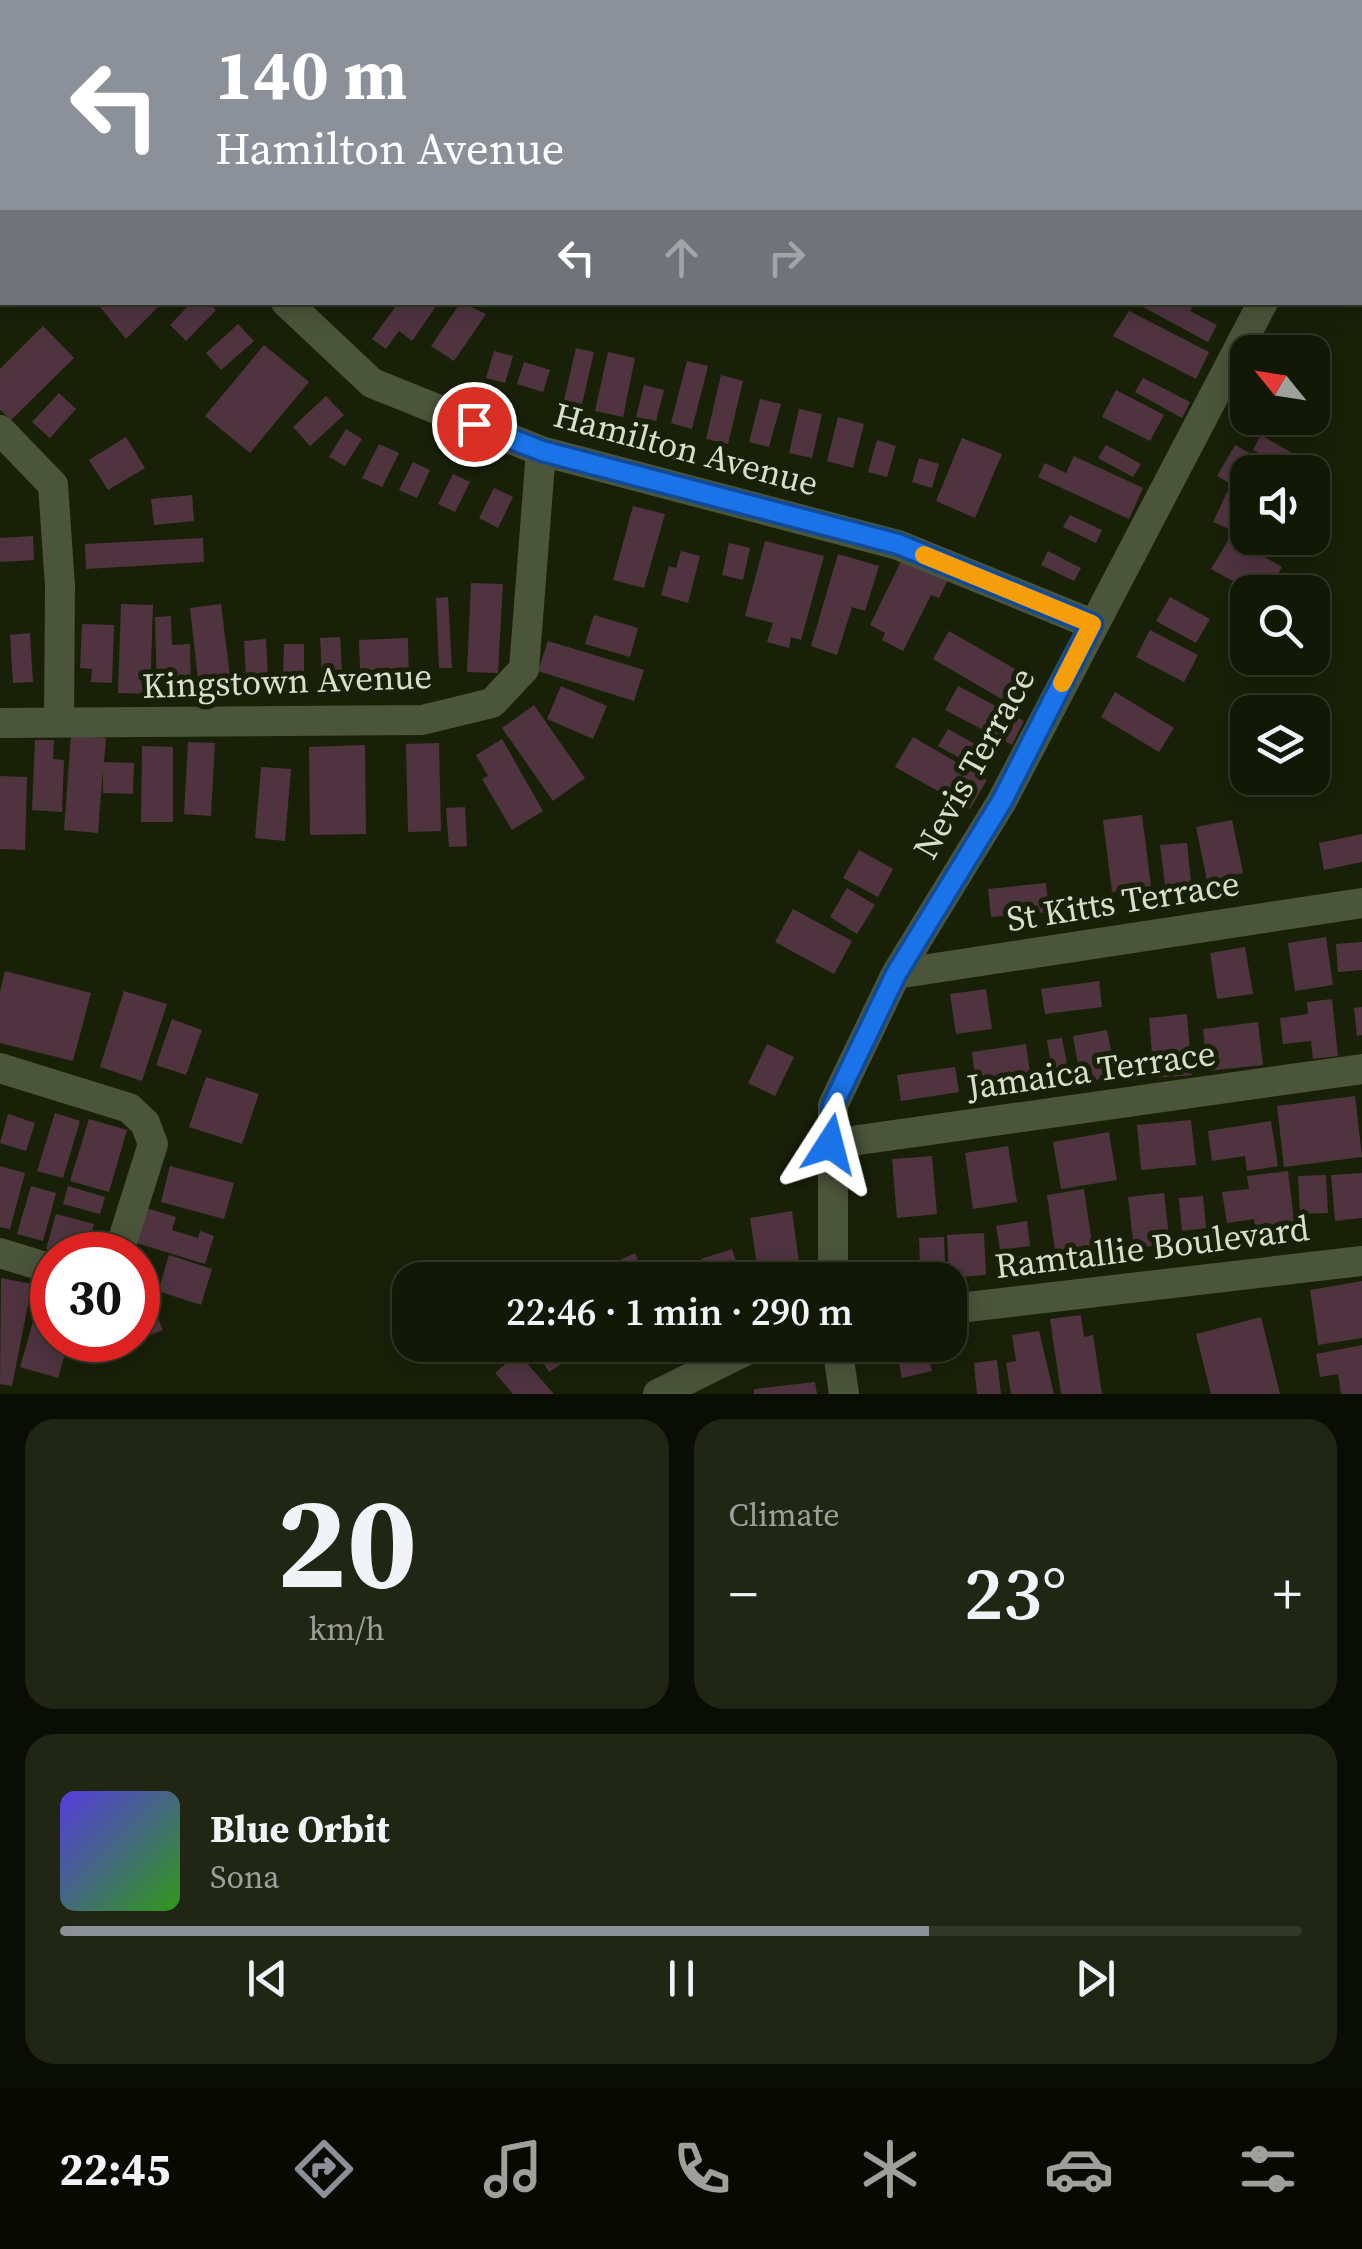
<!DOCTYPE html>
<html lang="en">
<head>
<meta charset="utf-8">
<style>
	:root { --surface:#131806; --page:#202514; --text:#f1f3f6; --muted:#9da09b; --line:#323728; --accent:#8c9099 }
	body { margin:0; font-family:"Source Serif 4",serif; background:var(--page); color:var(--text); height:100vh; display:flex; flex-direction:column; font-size:38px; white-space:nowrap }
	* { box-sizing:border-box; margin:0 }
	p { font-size:32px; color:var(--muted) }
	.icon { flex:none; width:55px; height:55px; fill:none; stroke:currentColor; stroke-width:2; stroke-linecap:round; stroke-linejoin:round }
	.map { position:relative; height:1394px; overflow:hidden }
	.side { display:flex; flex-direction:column; gap:25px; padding:25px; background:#0a0d03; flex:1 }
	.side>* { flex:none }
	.banner { position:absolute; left:0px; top:0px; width:1362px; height:305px; box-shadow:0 5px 25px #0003,0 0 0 2px var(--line); background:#8c9099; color:#fff; overflow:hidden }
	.needle { width:65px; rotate:300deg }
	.buttons { position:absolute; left:1230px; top:335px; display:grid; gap:20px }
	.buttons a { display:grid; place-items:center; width:100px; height:100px; border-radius:20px; background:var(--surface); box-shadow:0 5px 25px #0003,0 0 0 2px var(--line); font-size:50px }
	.speed { position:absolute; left:30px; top:1232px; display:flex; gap:20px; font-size:50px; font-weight:700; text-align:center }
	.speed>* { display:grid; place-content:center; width:130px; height:130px; border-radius:50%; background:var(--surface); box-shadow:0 5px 25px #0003,0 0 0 2px var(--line); line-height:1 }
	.speed .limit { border:15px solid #d22; background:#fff; color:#111 }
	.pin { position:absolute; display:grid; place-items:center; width:85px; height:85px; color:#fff; margin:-42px; border:5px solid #fff; border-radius:50%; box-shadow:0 2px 10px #0007 }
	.me { position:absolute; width:110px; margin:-55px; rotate:9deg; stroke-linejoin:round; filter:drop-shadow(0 0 8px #0008) }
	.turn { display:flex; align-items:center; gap:35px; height:210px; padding:0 50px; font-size:45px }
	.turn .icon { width:130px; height:130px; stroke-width:2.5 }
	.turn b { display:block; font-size:70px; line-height:85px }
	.lanes { display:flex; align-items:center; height:95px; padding:0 50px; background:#0003; justify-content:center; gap:50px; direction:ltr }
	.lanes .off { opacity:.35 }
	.big { font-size:75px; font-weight:600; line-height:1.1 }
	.side .tile { flex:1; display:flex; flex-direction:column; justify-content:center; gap:15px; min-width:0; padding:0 35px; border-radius:30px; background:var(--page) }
	.side .dial { align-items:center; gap:0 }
	.dial b { font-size:130px; line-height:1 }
	.song { display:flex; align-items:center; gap:30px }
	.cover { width:120px; height:120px; border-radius:15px; background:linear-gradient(135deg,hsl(250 70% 55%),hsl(110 70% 35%)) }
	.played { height:10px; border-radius:5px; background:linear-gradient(90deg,var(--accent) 70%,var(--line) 70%) }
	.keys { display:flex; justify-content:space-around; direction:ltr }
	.heat { display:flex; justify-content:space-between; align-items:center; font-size:55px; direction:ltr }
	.side .tiles { flex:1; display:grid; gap:25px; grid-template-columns:1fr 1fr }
	.tile:last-child { grid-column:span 2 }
	.trip { position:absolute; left:392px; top:1262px; width:575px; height:100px; border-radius:30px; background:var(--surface); box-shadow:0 5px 25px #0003,0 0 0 2px var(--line); font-weight:600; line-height:100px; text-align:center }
	.menu { display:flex; height:160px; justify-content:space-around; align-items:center; background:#080a02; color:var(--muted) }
	.menu .icon { width:70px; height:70px }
	.menu .current { color:var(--accent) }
	.menu b { font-size:45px; color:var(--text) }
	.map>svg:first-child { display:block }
	.building { fill:#4f3440 }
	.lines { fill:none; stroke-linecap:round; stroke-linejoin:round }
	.street { stroke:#4b553a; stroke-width:30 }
	.route-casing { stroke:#114b97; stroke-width:25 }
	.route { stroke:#1a73e8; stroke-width:18 }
	.slow { stroke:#f59e0b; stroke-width:18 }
	.labels { text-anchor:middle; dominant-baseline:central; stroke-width:10; stroke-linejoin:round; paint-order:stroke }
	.street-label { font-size:35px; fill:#d9decf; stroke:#192008 }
</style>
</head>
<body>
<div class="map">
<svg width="1362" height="1394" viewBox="0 0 1362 1394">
	<rect width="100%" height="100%" fill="#192008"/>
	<!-- building -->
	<path class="building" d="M96,302h67l-37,37z
		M192,302h16l8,8 -30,31 -16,-16z
		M399,302h40l-27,39 -13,-10 -13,18 -14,-10z
		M461,302l25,12 -32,47 -23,-15z
		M1145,302h50l-5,9 27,14 -9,17 -65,-35z
		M1129,311l80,41 -13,27 -83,-43z
		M238,324l16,17 -33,29 -15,-17z
		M43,326l31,32 -63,62 -11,-10v-41z
		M264,345l45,37 -59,71 -45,-37z
		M576,348l18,4 -12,52 -18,-4z
		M494,351l19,5 -8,27 -19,-5z
		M608,352l27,6 -12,59 -28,-6z
		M687,361l21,5 -16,63 -21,-6z
		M524,362l26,8 -7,22 -26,-8z
		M721,375l22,6 -15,63 -22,-5z
		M1143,378l47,24 -8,16 -47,-26z
		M644,385l20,5 -8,31 -20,-4z
		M1116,390l48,25 -14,26 -48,-24z
		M59,393l17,16 -26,29 -18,-16z
		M326,396l18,19 -34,31 -17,-19z
		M760,399l21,5 -12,43 -20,-5z
		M799,409l23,5 -10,44 -23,-5z
		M838,417l26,7 -11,44 -26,-7z
		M346,429l16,10 -17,27 -16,-9z
		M1261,435l62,36 -11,17v-16h-22l-37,-22z
		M126,437l19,31 -37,22 -19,-30z
		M962,438l40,16 -27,64 -39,-17z
		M877,440l19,6 -9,31 -19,-5z
		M379,444l20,9 -17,34 -20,-9z
		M1106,445l35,19 -8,13 -35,-19z
		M1235,445l48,27h-35v22l-31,-18z
		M1074,456l69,32 -14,31 -91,-42 7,-14 21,10z
		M919,458l20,6 -7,24 -20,-6z
		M413,462l17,8 -13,28 -18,-8z
		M453,474l17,8 -15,30 -17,-8z
		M494,488l19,9 -15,31 -19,-10z
		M1227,492l21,9v36l-35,-15z
		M192,495l2,26 -40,4 -3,-26z
		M633,506l32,8 -21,74 -31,-8z
		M1070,515l32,15 -6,13 -33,-16z
		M33,536l1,24 -34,2v-24z
		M1230,537l52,30 -15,25h-14l-42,-23z
		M203,538l1,24 -118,7 -1,-25z
		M765,541l59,15 -23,84 -10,-3 -2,11 -22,-6 6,-19 -28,-7z
		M729,543l21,5 -7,32 -21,-5z
		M681,551l19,5 -12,47 -27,-8 8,-29 7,2z
		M906,551l45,22 -12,25 -8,-3 -28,56 -21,-11 3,-7 -15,-8z
		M1048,551l33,17 -7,13 -33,-16z
		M838,554l41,12 -14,45 -13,-4 -15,48 -26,-9z
		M471,583l32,1 -5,89 -31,-1z
		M448,597l4,71h-13l-3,-70z
		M1170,597l40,22 -14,24 -40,-22z
		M121,604l32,1 -3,89 -32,-1z
		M221,604l10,81 -32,4 -9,-81z
		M594,615l44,13 -8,29 -45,-13z
		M171,616l1,29 18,-1 1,48 -34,2 -2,-77z
		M82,624l32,1 -2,58 -21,-1 1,-13 -12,-1z
		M1150,630l48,25 -14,27 -48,-25z
		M949,631l73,42 -17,28 -72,-42z
		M30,633l3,49 -20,1 -3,-48z
		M340,637l2,35 -20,2 -2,-36z
		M408,638l1,46 -33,1v-15h-16l-1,-30z
		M266,639l2,35 -22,2 -2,-35z
		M548,641l96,29 -10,31 -96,-30z
		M284,644h20v35h-21z
		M561,686l46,20 -14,33 -46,-20z
		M958,686l66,35 -12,24 -67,-35z
		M1115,692l59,36 -15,24 -58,-35z
		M534,705l51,73 -32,23 -51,-73z
		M948,729l32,18 -9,17 -33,-18z
		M71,735l35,3 -2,24 30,1 -1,31 -30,-1v-24l-5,64 -34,-3z
		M913,737l74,43 -17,29 -75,-42z
		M502,739l41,72 -31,19 -30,-51 6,-3 -12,-21z
		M35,740h19l-1,19 11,1 -2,52 -30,-2z
		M188,742l27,1 -4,73 -27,-2z
		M439,743l2,88 -33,1 -2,-88z
		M365,745l1,89 -56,1 -1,-88z
		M142,746l31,1v75h-32z
		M261,767l30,2 -6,72 -30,-3z
		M0,776l27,1 -2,73 -25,-1z
		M465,807l2,39 -18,1 -3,-39z
		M1142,815l9,71 -39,6 -9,-72z
		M1232,820l11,53 -36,8 -11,-54z
		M1362,834v28l-38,8 -5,-27z
		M1187,843l4,39 -26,3 -5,-40z
		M859,850l34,19 -15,28 -35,-19z
		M1046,883l3,29 -58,5 -3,-28z
		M847,888l28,17 -18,29 -27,-17z
		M793,909l59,32 -18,33 -59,-32z
		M1326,937l7,48 -38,6 -7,-48z
		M1362,942v28l-24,2 -2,-28z
		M1245,947l8,47 -36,5 -7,-46z
		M5,971l86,22 -18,68 -73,-18v-51z
		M1099,981l3,26 -57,7 -4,-25z
		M986,989l6,40 -36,5 -6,-40z
		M124,991l43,13 -25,77 -42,-14z
		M1332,999l6,57 -25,3 -2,-18 -28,3 -3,-26 28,-4 -1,-12z
		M1362,1007v28l-5,1 -3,-28z
		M1187,1014l5,61 -38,3 -5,-60z
		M172,1019l30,11 -16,45 -30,-10z
		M1258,1022l5,43 -56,6 -4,-42z
		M1107,1030l9,46 -35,7 -8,-47z
		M1062,1038l7,37 -16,3 -6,-38z
		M767,1044l27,13 -19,39 -27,-13z
		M1026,1044l5,36 -55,8 -4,-36z
		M955,1067l4,25 -58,9 -4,-26z
		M206,1077l53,17 -17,50 -53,-17z
		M1355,1096l7,61 -78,10 -7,-61z
		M55,1113l25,8 -17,57 -26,-7z
		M8,1114l27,9 -9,28 -26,-8z
		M89,1119l38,11 -18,62 -39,-11z
		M1191,1120l5,45 -55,5 -4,-45z
		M1271,1121l7,45 -31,5 -2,-15 -33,5 -4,-30z
		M1109,1132l8,48 -56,9 -8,-47z
		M1008,1146l9,56 -44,7 -8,-56z
		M932,1156l5,58 -40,4 -5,-59z
		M0,1166l25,7 -15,56 -10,-2z
		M170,1166l64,17 -10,36 -63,-17z
		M1288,1171l7,58 -39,5 -2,-15 -27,4 -5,-31 27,-3 -2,-13z
		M1362,1173v45l-27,3 -4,-46z
		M1326,1175l2,38 -28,1 -2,-38z
		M31,1186l25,7 -13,48 -26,-7z
		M68,1186l37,11 -5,17 -37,-10z
		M1084,1189l10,68 -37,6 -10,-68z
		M1164,1193l6,51 -36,4 -6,-51z
		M1203,1196l3,32 -24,3 -3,-33z
		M143,1207l33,10 -4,13 26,8 2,-7 14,5 -9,28 -72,-22z
		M792,1211l9,66 -42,3 -9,-62z
		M56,1214l38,10 -9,31 -39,-6z
		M1027,1221l3,25 -30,4 -4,-24z
		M984,1233l2,42 -37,3 -2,-43z
		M944,1237l1,27 -25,1 -1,-27z
		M732,1249l10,31h-34l-7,-21z
		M635,1253l12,27h-39l-5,-12z
		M169,1255l43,14 -11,36 -43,-14z
		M1,1278l31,6 -20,102 -12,-2z
		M142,1280l21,50 -65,27 -7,-17h47v-58z
		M1362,1281v57l-44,7 -8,-55z
		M35,1315l17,5v20h17l-11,38 -38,-11z
		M1081,1315l3,22 9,-2 9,59h-41l-11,-75z
		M1261,1317l19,77h-69l-15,-60z
		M1039,1331l15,63h-43l-5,-31 10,-2 -4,-26z
		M532,1345h34l7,11 -24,16z
		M925,1345l7,26 -30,7 -3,-14 10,-3 -3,-14z
		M1362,1345v49h-21l-3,-20 -18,3 -4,-23z
		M518,1353l36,41h-41l-18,-21z
		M997,1360l4,34h-24l-3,-31z
		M815,1382l2,12h-63v-5z"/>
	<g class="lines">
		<!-- street -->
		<path class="street" d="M1321,0v2
			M356,2l3,-2
			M0,17l2,-5
			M0,72l2,1
			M286,302l86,81 169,68 357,94 194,79
			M0,430l53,55 7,101 -1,135
			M0,723l422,-3 70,-17 32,-34 17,-218
			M896,974l466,-71
			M0,1068l129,40 16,15 8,21 -35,111
			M830,1144l532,-75
			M0,1253l52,16
			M833,1280v-175l63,-131 106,-173 261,-499
			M950,1309l412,-48
			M837,1345l7,49
			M658,1394l99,-49"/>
	</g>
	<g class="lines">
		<defs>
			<path id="route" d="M474,424l68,27 356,93 194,80 -90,177 -106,173 -63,131 -3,39"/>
		</defs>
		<!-- route casing -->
		<use href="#route" class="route-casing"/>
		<!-- route -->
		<use href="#route" class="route"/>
		<!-- slow -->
		<path class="slow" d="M924,555l168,69 -30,59"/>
	</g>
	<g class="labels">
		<!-- street labels -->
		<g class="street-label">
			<text transform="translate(686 449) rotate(15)">Hamilton Avenue</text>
			<text transform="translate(287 681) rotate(-2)">Kingstown Avenue</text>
			<text transform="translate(974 763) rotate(-61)">Nevis Terrace</text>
			<text transform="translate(1123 901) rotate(-9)">St Kitts Terrace</text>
			<text transform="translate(1091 1070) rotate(-8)">Jamaica Terrace</text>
			<text transform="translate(1152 1247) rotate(-7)">Ramtallie Boulevard</text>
		</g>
	</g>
</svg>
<div class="buttons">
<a><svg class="needle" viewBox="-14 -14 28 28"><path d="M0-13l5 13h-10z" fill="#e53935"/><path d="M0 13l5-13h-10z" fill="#9da09b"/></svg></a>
<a><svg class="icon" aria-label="sound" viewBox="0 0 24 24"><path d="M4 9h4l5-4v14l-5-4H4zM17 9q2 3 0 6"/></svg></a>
<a><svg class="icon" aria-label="search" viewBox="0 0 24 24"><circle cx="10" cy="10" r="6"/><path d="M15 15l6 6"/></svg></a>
<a><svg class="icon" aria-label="layers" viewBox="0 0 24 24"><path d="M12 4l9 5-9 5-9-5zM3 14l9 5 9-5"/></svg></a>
</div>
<div class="speed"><div class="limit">30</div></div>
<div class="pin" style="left:474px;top:424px;background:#d93025"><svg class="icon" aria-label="arrive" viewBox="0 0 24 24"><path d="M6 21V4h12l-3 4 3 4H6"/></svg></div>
<svg class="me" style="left:830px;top:1144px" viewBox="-20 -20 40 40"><path d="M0-17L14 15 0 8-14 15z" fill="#1a73e8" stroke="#fff" stroke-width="4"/></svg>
<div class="trip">22:46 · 1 min · 290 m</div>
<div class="banner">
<div class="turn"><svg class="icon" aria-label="left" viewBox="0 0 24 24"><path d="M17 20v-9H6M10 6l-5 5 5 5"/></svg><div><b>140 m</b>Hamilton Avenue</div></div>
<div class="lanes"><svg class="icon" aria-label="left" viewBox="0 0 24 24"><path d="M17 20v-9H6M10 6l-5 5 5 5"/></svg><svg class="icon off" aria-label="ahead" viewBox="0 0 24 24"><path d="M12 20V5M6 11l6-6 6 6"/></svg><svg class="icon off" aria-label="right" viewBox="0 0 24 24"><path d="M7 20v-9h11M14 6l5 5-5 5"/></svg></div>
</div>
</div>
<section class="side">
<div class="tiles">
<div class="tile dial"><b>20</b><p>km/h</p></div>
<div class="tile"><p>Climate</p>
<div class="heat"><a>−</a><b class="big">23°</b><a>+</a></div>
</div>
<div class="tile">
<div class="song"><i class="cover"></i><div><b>Blue Orbit</b><p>Sona</p></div></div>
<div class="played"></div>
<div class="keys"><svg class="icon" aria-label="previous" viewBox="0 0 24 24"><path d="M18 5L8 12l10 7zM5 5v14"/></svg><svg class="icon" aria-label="pause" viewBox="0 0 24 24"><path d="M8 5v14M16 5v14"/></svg><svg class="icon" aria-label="next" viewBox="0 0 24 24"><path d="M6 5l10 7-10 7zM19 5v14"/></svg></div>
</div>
</div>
</section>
<nav class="menu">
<b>22:45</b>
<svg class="icon current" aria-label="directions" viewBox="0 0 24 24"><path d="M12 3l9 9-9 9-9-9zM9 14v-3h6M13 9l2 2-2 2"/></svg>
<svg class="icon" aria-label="music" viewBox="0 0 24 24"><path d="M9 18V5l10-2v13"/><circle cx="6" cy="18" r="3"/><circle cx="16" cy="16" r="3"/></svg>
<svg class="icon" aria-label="phone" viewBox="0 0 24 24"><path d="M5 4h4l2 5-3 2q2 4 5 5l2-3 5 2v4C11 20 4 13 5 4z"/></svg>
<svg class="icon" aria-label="climate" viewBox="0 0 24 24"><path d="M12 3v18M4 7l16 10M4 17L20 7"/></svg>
<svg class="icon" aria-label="car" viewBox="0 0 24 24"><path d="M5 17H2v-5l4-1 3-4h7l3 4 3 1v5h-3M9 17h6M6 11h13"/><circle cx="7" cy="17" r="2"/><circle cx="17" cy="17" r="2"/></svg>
<svg class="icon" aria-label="filters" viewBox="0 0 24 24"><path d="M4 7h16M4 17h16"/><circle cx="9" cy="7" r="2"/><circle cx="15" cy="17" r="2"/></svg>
</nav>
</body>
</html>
